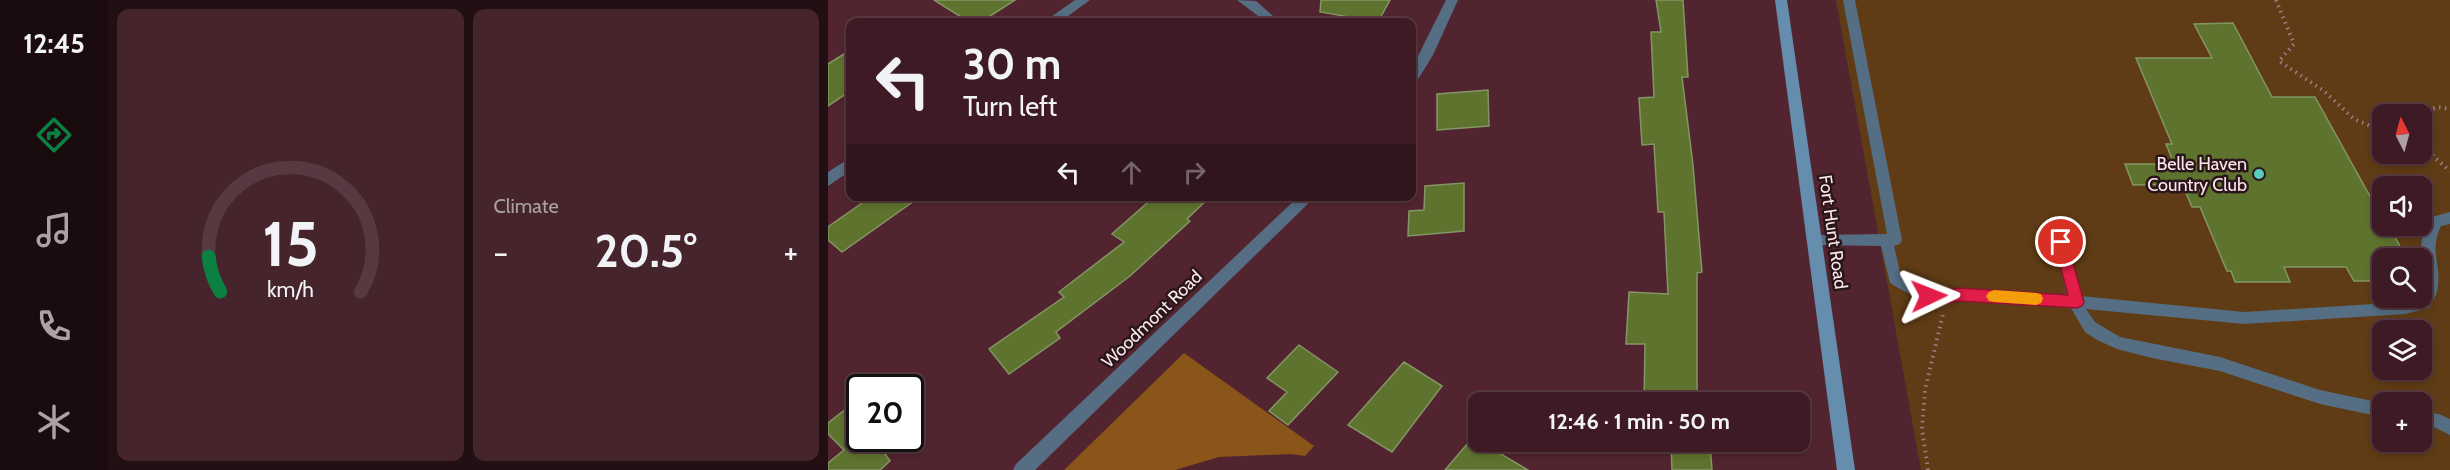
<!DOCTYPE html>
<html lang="en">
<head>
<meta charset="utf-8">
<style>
	:root { --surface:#3e1b24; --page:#45242c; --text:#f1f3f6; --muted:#ada1a6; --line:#573941; --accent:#0b8043 }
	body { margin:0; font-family:Cabin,sans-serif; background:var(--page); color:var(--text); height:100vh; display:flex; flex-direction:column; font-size:22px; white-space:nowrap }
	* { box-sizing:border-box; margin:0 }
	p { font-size:20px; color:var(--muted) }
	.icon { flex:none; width:33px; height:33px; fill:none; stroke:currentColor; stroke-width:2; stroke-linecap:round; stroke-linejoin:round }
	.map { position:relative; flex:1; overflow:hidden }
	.side { display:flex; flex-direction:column; gap:9px; padding:9px; background:#220f14; width:720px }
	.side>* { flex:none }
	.banner { position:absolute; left:18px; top:18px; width:570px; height:183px; border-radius:12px; box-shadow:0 3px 9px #0003,0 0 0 2px var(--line); background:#3e1b24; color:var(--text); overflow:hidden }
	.needle { width:39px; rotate:354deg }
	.fabs { position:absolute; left:1544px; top:104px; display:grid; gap:12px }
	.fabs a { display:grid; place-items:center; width:60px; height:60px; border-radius:12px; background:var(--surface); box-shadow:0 3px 9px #0003,0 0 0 2px var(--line); font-size:30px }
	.speed { position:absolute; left:18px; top:374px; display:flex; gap:12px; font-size:30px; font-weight:700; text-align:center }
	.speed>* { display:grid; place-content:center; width:78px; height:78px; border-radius:50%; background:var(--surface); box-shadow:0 3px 9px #0003,0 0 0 2px var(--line); line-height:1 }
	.speed .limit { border:3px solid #111; border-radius:9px; background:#fff; color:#111 }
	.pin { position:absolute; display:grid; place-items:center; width:51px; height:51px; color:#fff; margin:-26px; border:3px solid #fff; border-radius:50%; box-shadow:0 2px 6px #0007 }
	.me { position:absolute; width:66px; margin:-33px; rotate:88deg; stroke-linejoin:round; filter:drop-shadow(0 0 4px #0008) }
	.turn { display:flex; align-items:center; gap:21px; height:126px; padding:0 18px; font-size:27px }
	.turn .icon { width:78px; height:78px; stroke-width:2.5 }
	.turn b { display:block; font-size:42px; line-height:51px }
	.lanes { display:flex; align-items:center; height:57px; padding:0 18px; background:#0003; justify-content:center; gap:30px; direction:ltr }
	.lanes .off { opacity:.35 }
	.big { font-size:45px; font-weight:800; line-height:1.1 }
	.side .tile { flex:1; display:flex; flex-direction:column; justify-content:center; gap:9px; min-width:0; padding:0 21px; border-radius:12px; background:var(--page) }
	.side .dial { align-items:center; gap:0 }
	.dial svg { height:156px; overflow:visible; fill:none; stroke:var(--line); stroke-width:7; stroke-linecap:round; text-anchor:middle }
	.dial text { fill:var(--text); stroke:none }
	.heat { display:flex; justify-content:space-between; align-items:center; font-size:33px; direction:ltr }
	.side .tiles { flex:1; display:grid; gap:9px; grid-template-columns:repeat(2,1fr) }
	.trip { position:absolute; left:640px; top:392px; width:342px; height:60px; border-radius:12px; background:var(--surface); box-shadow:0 3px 9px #0003,0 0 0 2px var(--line); font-weight:800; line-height:60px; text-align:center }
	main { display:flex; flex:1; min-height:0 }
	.tab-bar { display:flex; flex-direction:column; width:108px; justify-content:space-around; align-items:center; background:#190b0e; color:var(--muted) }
	.tab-bar .icon { width:42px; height:42px }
	.tab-bar .current { color:var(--accent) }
	.tab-bar b { font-size:27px; color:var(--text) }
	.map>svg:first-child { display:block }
	.green { fill:#5f3c15; fill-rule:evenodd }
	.forest { fill:#895519 }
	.building { fill:#5e742e; stroke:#849565; stroke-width:1.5 }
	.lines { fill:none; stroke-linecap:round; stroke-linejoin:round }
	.path { stroke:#9e7c84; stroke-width:4; stroke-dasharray:1.5 4.5; stroke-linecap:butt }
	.lane { fill:#556e83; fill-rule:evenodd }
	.street { fill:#556e83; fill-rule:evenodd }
	.secondary { fill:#648dae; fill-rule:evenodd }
	.route { fill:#e11d48; stroke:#92132f; stroke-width:1.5 }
	.slow { fill:#f59e0b }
	.poi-dot { fill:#58cec0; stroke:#2a151a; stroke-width:2 }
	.labels { text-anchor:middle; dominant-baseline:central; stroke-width:5; stroke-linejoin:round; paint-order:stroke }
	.poi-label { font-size:18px; fill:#fbe8ec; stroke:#2a151a; text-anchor:end }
	.street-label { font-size:18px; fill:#fbe8ec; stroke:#2a151a }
</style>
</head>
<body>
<main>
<nav class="tab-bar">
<b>12:45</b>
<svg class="icon current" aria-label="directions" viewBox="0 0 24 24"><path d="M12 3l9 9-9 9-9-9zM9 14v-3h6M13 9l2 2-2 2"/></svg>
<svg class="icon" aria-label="music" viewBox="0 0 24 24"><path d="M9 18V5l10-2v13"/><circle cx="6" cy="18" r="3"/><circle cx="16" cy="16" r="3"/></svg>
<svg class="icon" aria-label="phone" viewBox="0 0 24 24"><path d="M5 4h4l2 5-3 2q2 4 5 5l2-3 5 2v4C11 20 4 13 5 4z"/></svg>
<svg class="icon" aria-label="climate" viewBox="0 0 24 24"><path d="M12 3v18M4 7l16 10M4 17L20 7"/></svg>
</nav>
<section class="side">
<div class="tiles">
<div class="tile dial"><svg viewBox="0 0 100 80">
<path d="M14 69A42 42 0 1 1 86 69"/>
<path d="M14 69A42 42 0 0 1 8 51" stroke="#0b8043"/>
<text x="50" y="56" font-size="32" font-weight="700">15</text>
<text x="50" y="72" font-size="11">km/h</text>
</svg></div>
<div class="tile"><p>Climate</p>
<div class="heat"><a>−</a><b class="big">20.5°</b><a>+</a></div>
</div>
</div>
</section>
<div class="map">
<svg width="1622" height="470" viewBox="0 0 1622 470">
	<rect width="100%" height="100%" fill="#522430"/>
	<!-- green -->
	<path class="green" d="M1008,0h614v470h-529zM1554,114h39v39h-39zM1554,186h39v39h-39zM1554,258h39v39h-39zM1554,330h39v39h-39zM1554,402h39v39h-39z"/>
	<!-- forest -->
	<path class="forest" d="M356,353l130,93 -9,10 -14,-2 -72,3 -44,13h-111z"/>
	<!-- building -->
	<path class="building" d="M106,0h81l-34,22h-12z
		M493,0h69l-12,22 -58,-10z
		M828,0h27l5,77h-6l11,88 9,107 -5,1v129h-53l1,-58h-19l3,-52 39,2 -4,-82h-6l-4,-68 -12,1 -3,-47 15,-1 -3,-65h10z
		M1405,23l39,74h43l67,121v7h4l6,6 14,27h-24v23h-28l-8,-14h-62l6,15h-55l-4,-11h-4l-27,-64h-8l-10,-23 -49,1 -8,-21h49l-8,-20h6l-36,-86h76l-18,-34z
		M22,50v41l-22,15v-42z
		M660,90l1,36 -52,4v-36z
		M636,183v48l-56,5 1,-25 15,-1 1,-24z
		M44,196h49l-79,56 -14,-12v-13z
		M327,196h56l-24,23 3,2 -60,55 -74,56 4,6 -51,36 -20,-25 75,-52 -5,-5 65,-50 -12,-8z
		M471,345l39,27 -50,53 -19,-14 18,-19 -20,-14z
		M576,362l38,24 -50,66 -44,-27z
		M32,398v40h14l16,23 -10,9h-52v-7l16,-13 -16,-16v-11z
		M646,436l5,5 49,29h-83z
		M882,444l2,26h-40l-1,-25z"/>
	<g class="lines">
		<!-- path -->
		<path class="path" d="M1448,0l18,44 -15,17 45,30 30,28 28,12
			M1593,150l12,6 17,15
			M1605,156l-7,-25 -1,-19 12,-5 13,2
			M1100,470l-6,-41 3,-39 18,-76"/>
		<!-- lane -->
		<path class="lane" d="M1015,0h12l47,240 -2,4 -6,2 7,30c19,12 36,16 58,12l108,7 -13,-54 2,-4h10l2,4 13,55 163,16 161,-10 14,-3c9,-17 1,-33 2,-51 0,-12 6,-21 11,-31l18,-5v12l-9,2c-12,24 0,37 -3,60 -1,9 -5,15 -9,22l-24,6 -161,10 -158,-15 9,13 25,15 100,20 100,33 62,13v14l-62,-13 -100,-33 -68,-13 -35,-9 -20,-9 -12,-8 -14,-24 -112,-8c-26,5 -47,-3 -69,-17l-9,-37 -71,-1 -2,-4 2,-4 5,-2 72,-1z
			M1593,411l18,3 11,5v16l-14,-7 -15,-3z"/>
		<!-- street -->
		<path class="street" d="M247,0h15l-30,22h-14l2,-3z
			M409,0l19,1 24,21h-14z
			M618,0h12l-25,55 -16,26 -5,2v-15z
			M22,158v13l-22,15v-14z
			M471,196h17l-281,274h-22l3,-6z"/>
		<!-- secondary -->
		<path class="secondary" d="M947,0h12l68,470h-18z"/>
	</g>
	<!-- route -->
	<path class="route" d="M1233,236l4,1 2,5 17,60 -2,4 -5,2 -118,-7 -15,3 -20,-4 -3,-4 3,-5 5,-2 15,2 15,-3 109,7 -14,-53 2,-5z"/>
	<!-- slow -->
	<path class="slow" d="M1166,290l42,3 5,1 2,5 -2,4 -5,2 -42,-3 -5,-1 -3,-5 3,-4z"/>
	<!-- markers -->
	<circle class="poi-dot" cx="1431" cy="174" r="6"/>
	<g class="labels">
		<!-- poi labels -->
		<g class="poi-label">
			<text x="1419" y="164">Belle Haven<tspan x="1419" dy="21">Country Club</tspan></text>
		</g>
		<!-- street labels -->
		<g class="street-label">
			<text transform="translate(1005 232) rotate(82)">Fort Hunt Road</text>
			<text transform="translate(324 319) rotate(-44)">Woodmont Road</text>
		</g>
	</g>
</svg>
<div class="fabs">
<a><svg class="needle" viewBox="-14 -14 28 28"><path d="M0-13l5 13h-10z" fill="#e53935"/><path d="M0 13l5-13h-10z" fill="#ada1a6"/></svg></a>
<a><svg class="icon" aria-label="sound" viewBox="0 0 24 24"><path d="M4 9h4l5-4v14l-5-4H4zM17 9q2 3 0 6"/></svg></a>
<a><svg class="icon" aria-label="search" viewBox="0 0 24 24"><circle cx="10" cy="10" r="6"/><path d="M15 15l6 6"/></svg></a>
<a><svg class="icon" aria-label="layers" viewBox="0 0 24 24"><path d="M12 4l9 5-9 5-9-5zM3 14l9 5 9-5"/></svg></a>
<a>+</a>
</div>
<div class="speed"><div class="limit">20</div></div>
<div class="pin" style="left:1233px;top:242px;background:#d93025"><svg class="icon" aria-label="arrive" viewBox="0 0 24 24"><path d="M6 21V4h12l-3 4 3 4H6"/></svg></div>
<svg class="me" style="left:1101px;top:296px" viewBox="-20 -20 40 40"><path d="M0-17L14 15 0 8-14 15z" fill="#e11d48" stroke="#fff" stroke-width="4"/></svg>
<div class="trip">12:46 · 1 min · 50 m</div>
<div class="banner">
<div class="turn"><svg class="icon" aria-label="left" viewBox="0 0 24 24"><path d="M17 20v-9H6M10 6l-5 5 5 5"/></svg><div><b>30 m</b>Turn left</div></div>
<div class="lanes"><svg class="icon" aria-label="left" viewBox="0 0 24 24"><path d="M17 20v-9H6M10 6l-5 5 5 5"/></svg><svg class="icon off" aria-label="ahead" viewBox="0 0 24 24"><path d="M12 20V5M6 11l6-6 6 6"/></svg><svg class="icon off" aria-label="right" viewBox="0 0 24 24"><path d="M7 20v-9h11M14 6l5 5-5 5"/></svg></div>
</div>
</div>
</main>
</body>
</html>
